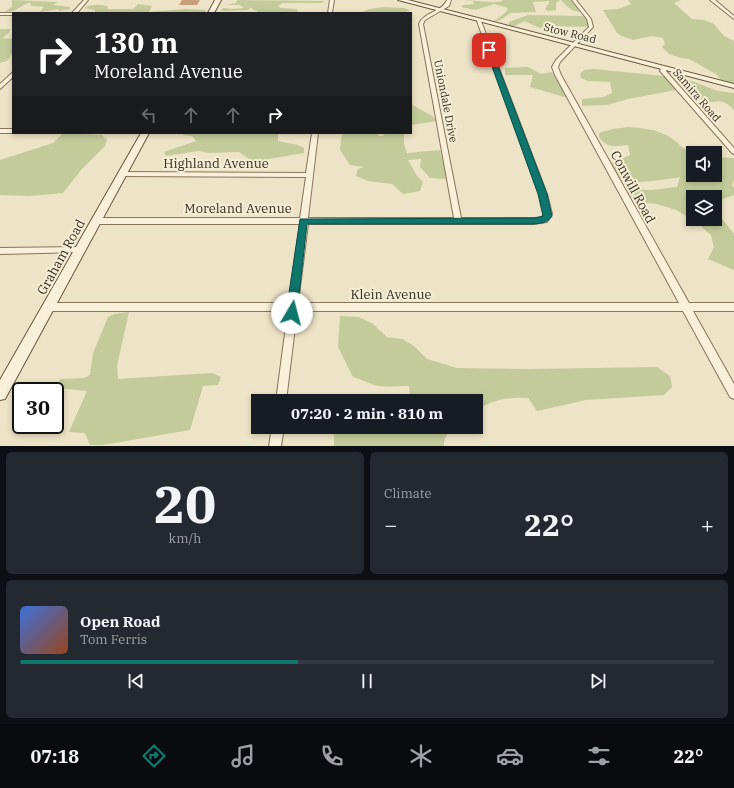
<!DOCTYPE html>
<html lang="en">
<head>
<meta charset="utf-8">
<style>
	:root { --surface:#171b24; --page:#242831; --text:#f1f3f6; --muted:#9ea1a6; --line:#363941; --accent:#0f766e }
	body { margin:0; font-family:"IBM Plex Serif",serif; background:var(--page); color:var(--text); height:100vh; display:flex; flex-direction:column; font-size:15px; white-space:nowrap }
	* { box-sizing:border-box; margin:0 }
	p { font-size:13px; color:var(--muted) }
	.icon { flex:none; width:22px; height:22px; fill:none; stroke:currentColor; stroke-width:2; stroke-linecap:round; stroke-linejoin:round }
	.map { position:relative; height:446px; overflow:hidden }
	.drawer { display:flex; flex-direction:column; gap:6px; padding:6px; background:#0d0f14; flex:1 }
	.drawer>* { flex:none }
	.guide { position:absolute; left:12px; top:12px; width:400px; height:122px; border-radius:0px; box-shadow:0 2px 6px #0003; background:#202124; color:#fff; overflow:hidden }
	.buttons { position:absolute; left:686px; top:146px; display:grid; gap:8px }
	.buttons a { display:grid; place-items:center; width:36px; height:36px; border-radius:0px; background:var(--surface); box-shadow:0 2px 6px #0003; font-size:20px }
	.speed { position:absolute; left:12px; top:382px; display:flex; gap:8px; font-size:20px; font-weight:700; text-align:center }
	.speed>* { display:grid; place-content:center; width:52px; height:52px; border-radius:50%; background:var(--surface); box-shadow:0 2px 6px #0003; line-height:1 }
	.speed .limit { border:2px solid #111; border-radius:6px; background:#fff; color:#111 }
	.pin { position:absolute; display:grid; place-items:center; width:34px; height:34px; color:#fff; margin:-17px; border-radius:8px; box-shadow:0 2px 6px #0006 }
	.me { position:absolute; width:44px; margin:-22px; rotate:8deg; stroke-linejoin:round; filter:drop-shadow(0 0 3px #0008) }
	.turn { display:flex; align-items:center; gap:14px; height:84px; padding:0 16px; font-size:18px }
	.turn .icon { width:52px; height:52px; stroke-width:2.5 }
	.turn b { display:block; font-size:28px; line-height:34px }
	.lanes { display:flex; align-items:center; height:38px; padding:0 16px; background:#0003; justify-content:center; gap:20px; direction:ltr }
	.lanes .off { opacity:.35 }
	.big { font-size:30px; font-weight:700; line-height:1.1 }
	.drawer .tile { flex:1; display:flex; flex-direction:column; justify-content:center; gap:6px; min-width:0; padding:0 14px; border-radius:6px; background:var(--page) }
	.drawer .dial { align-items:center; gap:0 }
	.dial b { font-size:52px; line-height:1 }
	.song { display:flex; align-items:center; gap:12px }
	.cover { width:48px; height:48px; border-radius:6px; background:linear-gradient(135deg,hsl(220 70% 55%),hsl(20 70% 35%)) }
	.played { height:4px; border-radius:2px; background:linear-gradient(90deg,var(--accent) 40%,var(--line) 40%) }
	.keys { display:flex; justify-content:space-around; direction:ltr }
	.heat { display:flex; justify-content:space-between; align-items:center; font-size:22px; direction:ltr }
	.drawer .tiles { flex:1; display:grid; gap:6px; grid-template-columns:1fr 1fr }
	.tile:last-child { grid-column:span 2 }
	.trip { position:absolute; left:251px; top:394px; width:232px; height:40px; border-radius:0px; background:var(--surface); box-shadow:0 2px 6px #0003; font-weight:700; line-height:40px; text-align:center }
	.menu { display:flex; height:64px; justify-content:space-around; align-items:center; background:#090b0e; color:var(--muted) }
	.menu .icon { width:28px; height:28px }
	.menu .on { color:var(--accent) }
	.menu b { font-size:18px; color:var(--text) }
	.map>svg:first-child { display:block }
	.green { fill:#c3cb9a; fill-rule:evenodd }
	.building { fill:#c9a07d }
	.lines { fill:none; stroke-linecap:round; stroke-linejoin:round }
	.street-casing { stroke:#87755c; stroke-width:2 }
	.secondary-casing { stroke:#69563f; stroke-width:2 }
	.street { fill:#f8f0d9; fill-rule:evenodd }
	.secondary { fill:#f8f0d9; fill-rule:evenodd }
	.route { fill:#0f766e; stroke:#0a4d48 }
	.labels { text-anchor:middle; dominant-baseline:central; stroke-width:4; stroke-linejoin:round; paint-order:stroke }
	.far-street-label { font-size:11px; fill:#382c20; stroke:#f4edd5 }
	.street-label { font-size:13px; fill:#382c20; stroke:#f4edd5 }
</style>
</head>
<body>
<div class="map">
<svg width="734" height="446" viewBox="0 0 734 446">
	<rect width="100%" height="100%" fill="#ede3c6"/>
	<!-- green -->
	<path class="green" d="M12,0l46,2 -5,3 17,2v2l-11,2 -1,-2 -18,3 4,-5 -13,-1 -1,-4 -17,9 -9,1 8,-5z
		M237,0l87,1 -2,2h-39l-5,3 3,2 16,1v2l4,2h-41l-9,-5 -4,2 -26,1 2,-3 9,1 12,-1 -4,-3h-14l10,-2z
		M465,0c9,0 33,5 39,0h68l8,10 -1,2c-10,-2 -12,-6 -18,-12l-3,1 -2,3v6l-8,1 -3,-2 4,-6v-2l-16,1 3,10 -25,1 -11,7 -7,2 13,-10 2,-4 -14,-4 -19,6 -14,-3 2,-2 11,-1 -1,-3z
		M628,0h53l-7,3 18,16 12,1 10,4 10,12 10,5v42l-13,-3 -5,-6 -27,-15 -8,-1 -12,-4 -7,-7 3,-3 -2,-6 -11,-2 -19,4 -11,-4 -5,-3 -14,-23 15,-1 13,-5z
		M138,4l14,2 -3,6 37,-3 20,1 -2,3h-116l7,-1v-2l-11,-2c7,-4 15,-4 23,-2l1,3h25z
		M384,7l20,1 6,2 -6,3h-44l9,-4z
		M528,15l56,1 5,6v5l-36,-1 -13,2 -16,-7 -11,6h-4v-5z
		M0,29h10l-1,4 -7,5 11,1v14l-6,8 -7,2z
		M528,67l13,7 11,-2 16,26 -38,-11 3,-12h-28v-7z
		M594,69l70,7 12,14 -48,9 -21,6 -25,1v-7l22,-2 8,-4 -2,-11 -22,-1 -7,-3 -1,-4 4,-4z
		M689,80l29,11 16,2v17c-14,-15 -18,-4 -32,-10 -7,-3 -14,-12 -18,-19z
		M411,104l21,12 5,5 -26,4z
		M628,127c13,1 27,2 40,9 9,5 14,13 25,17v22h22v-18l19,1v23l-2,4 2,3v7l-17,6 4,16 13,17v36l-26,-11 6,-12 -3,-12 -16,-14 -19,-11 -19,-6 -20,-2 -13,-13 27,1 26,-3 3,-10c-12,2 -46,8 -56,3 -7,-4 -10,-10 -12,-17l18,-8 -2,-10c-13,1 -21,4 -29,-8v-4l14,-4zM693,197h22v22h-22z
		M63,133l39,2 5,5 -2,6 -23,23 -19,24 -33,3 -30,-1v-35l53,-17z
		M185,133h93v8l20,4 6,3v5l-47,8 -8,-2 -10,-7 -30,1 -11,-2 -32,5 -2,-4 32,-11 -4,-5 -9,-1z
		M342,133h35l2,3h4l2,-3h19v11l3,9 33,-3 7,29 -17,-1 -10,-11 1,-8 -13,1 9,16 6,6 -3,9 -17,3 -11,-10 -24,-3 -12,-5 2,-7 6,-2 -14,-2 -10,-15z
		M129,312l-12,54 1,13 94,-6 9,4 -3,8 -15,1 -13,44 -87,15h-13l-5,-12 -16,-1 18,-41 -31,-3 4,-9 24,-1 6,-3 3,-22 15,-36 6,-3z
		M340,316l19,1 14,7 14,13 15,2 12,7 13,13 30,9 73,1 127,-2 13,9 2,11 -8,8 -78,5 -49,11 -9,-13c-20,-1 -36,1 -52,13v-10h-76l10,-5 -1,-10c-11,0 -24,2 -35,-1 -8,-3 -13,-6 -21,-8l-15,-30z
		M338,427h115c-6,4 -9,12 -9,19h-110v-12z"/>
	<!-- building -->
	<path class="building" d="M182,0h18l-3,5h-18z"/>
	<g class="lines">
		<defs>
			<path id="street" d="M84,0h4l-11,13h-5z
				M330,0h4l-2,13h-4z
				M447,0h4l-2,6 -24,14 -2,4 38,194h81l2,-4 -5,-20 -62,-173 2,-1 2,1 66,173 5,20 -5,8 -13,2h-226l-10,79h381l-124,-228 -3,-8 4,-7 33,-33 -2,-8 -15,-19h4l15,19 2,8 -33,35 -2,5 3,8 128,228h45v8h-41l41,73v15l-4,-2 -47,-86h-386l-11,90h-10l12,-90h-239l-3,-2 -2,-2 2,-2 3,-2h240l11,-79h-203l-4,-3 4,-3h203l6,-41 -187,-1 -1,-2 4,-2 184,1 6,-40h6l-10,85h146l-35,-194c5,-12 23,-12 28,-24z
				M710,0h5l19,16v3z
				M0,13h15h-2v2h-13z
				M662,67h4v4l68,77v6l-2,-1 -71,-81 -1,-1z
				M13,72v5l-13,12v-5z
				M0,129h13v4h-13z
				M80,247l3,1 1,2 -1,2 -83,2v-6z
				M272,427h12l-3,19h-12z"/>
			<path id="secondary" d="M215,0h6l-7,13h-6z
				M398,0h10l326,84v4z
				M141,133h8l-144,266 -5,1v-20z"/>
		</defs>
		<!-- street casing -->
		<use href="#street" class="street-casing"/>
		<!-- secondary casing -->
		<use href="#secondary" class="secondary-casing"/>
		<!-- street -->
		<use href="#street" class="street"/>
		<!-- secondary -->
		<use href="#secondary" class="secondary"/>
	</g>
	<!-- route -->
	<path class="route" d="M489,49l3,1 55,144 5,22c-4,7 -11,7 -18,8h-227l-10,89 -5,4 -4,-1 -2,-3 14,-94 234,-1 9,-2 -5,-22 -52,-144z"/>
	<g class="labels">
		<!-- far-street labels -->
		<g class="far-street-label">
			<text transform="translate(570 33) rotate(14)">Stow Road</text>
			<text transform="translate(697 95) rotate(49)">Samira Road</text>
			<text transform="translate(446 101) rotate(79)">Uniondale Drive</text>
		</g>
		<!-- street labels -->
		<g class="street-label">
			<text x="216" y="163">Highland Avenue</text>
			<text transform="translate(633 187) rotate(62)">Conwill Road</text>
			<text x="238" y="208">Moreland Avenue</text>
			<text transform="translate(61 257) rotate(-61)">Graham Road</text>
			<text x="391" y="294">Klein Avenue</text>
		</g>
	</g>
</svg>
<div class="buttons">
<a><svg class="icon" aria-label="sound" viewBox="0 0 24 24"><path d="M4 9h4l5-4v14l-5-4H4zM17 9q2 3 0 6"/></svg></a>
<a><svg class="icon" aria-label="layers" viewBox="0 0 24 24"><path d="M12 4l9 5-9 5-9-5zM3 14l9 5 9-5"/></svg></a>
</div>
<div class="speed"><div class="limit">30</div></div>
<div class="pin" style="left:489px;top:50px;background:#d93025"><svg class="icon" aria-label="arrive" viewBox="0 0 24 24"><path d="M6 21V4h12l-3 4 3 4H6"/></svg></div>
<svg class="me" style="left:292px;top:313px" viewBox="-20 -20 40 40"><circle r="19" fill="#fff"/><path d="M0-13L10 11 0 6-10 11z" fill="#0f766e"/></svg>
<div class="trip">07:20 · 2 min · 810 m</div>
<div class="guide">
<div class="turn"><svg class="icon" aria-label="right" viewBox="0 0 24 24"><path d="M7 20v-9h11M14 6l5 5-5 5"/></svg><div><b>130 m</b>Moreland Avenue</div></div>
<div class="lanes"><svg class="icon off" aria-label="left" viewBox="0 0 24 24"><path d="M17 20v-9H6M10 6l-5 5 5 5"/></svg><svg class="icon off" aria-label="ahead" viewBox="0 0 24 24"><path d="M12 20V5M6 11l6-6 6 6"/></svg><svg class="icon off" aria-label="ahead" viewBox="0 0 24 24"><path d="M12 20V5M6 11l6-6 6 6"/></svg><svg class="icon" aria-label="right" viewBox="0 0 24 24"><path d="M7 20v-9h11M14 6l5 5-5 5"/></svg></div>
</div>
</div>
<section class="drawer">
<div class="tiles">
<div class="tile dial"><b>20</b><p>km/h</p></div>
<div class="tile"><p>Climate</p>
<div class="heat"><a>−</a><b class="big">22°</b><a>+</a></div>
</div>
<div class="tile">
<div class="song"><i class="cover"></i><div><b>Open Road</b><p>Tom Ferris</p></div></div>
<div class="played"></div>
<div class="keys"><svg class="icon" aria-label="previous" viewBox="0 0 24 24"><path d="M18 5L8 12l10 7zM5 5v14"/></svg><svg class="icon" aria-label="pause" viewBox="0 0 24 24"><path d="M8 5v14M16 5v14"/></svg><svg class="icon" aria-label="next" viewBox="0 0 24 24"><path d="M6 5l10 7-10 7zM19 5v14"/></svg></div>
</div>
</div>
</section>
<nav class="menu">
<b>07:18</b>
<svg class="icon on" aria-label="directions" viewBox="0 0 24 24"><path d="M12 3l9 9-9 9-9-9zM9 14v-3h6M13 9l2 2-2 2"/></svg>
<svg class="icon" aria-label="music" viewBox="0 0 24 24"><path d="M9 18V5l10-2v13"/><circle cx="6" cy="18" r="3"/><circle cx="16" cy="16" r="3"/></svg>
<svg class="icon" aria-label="phone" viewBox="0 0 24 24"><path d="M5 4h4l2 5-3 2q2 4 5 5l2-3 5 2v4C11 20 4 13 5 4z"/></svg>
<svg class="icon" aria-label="climate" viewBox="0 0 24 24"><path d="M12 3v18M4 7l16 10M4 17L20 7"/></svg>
<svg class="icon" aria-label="car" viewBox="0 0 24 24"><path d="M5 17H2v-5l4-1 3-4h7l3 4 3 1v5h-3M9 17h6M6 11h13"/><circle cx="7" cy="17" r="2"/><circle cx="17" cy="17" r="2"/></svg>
<svg class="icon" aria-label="filters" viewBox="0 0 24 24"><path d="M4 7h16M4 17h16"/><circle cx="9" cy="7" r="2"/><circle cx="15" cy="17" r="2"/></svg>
<b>22°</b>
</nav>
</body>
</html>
